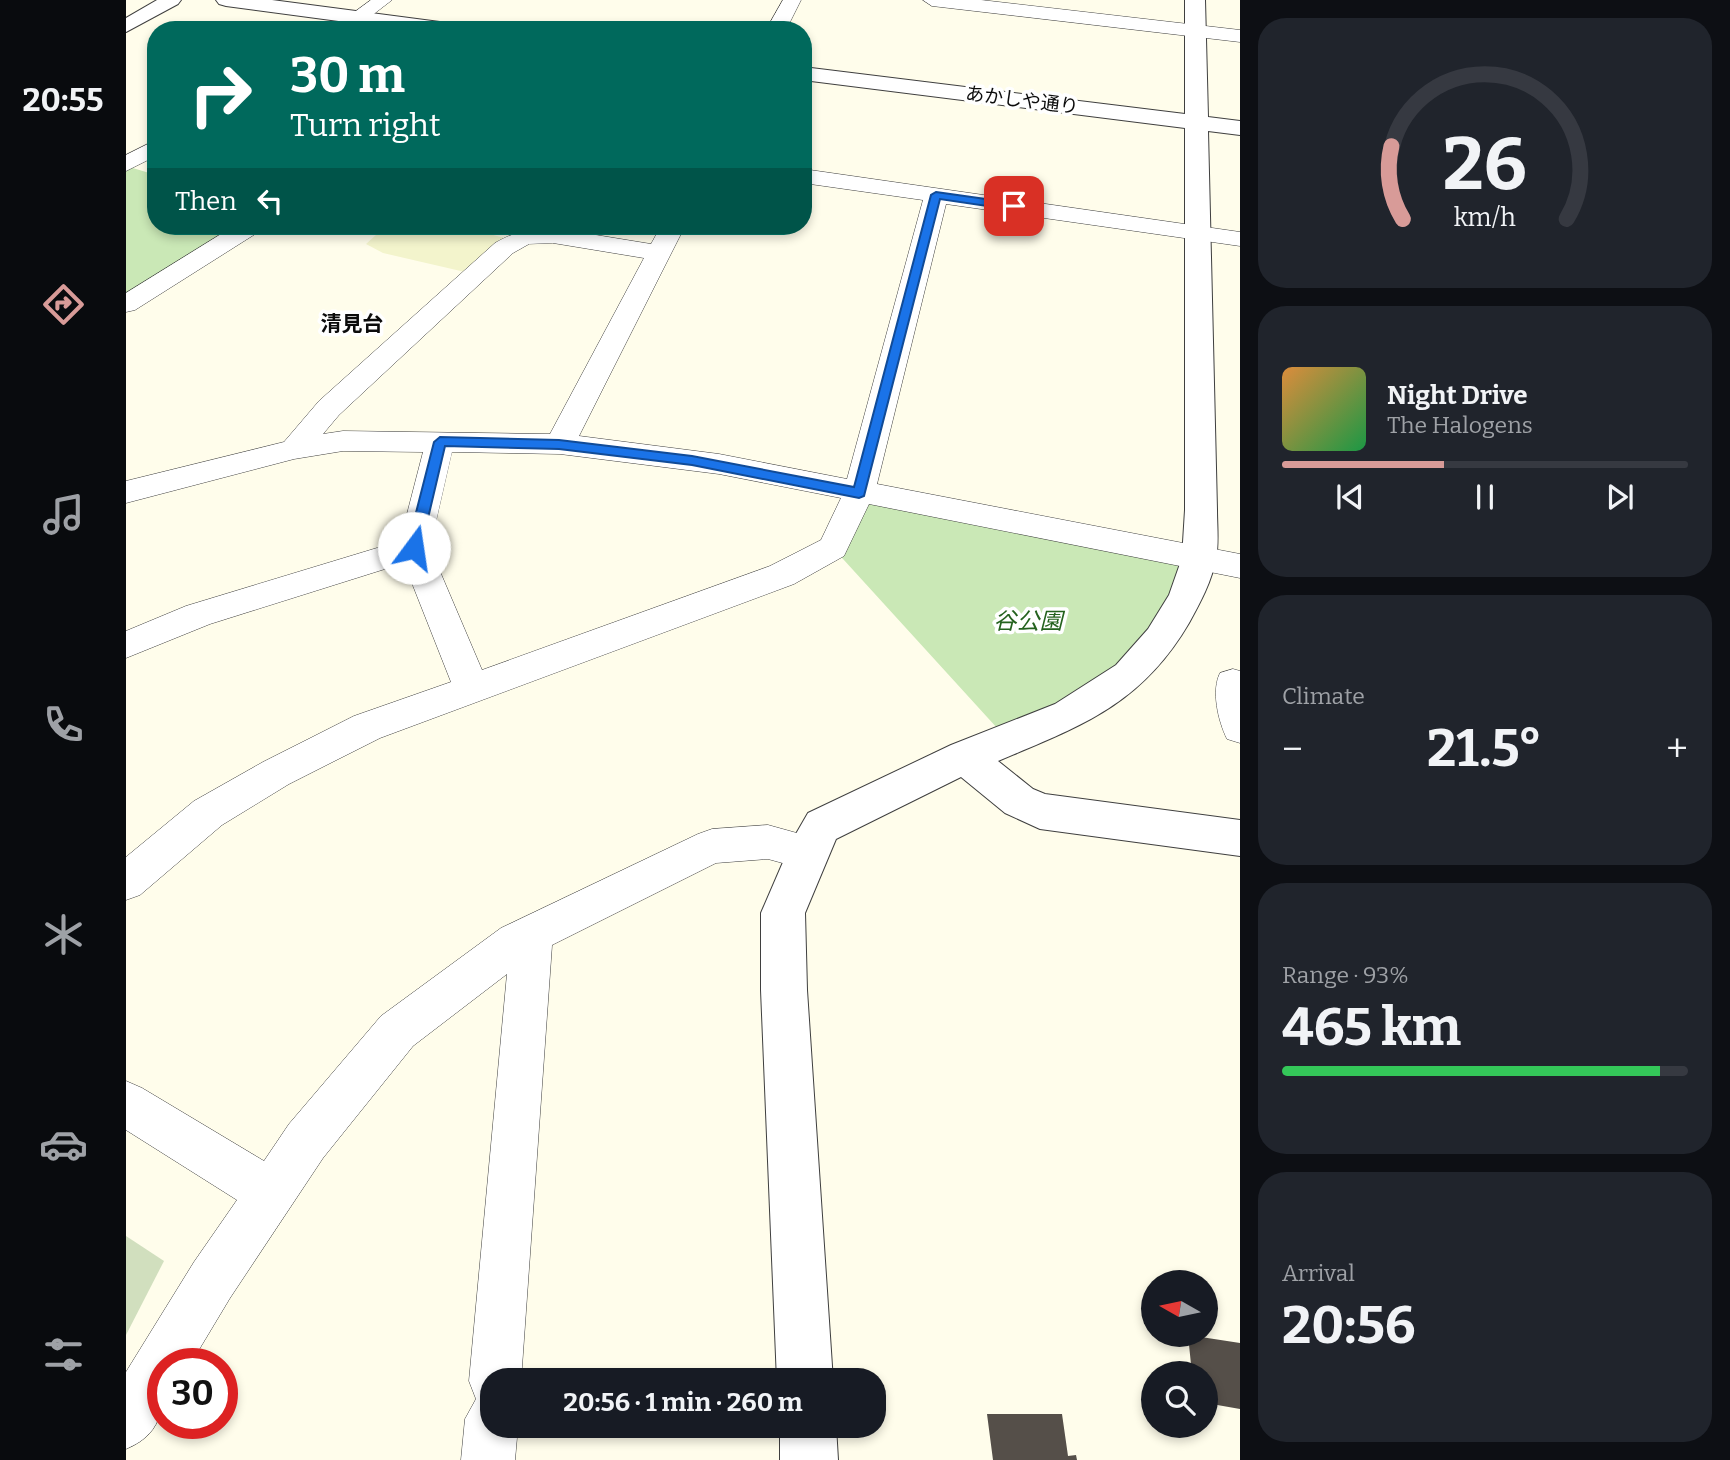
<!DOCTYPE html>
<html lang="en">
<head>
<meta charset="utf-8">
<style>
	:root { --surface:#171b24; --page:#20242c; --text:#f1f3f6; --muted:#9ea1a6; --line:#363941; --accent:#d89b98 }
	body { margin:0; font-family:Bitter,"Noto Sans JP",serif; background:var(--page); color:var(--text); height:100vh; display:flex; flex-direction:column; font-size:26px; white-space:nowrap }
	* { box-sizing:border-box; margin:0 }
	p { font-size:23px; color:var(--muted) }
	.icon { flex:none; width:38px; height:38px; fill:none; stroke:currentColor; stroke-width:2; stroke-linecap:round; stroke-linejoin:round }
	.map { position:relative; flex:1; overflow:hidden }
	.drawer { display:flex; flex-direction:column; gap:18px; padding:18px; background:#0d0f14; width:490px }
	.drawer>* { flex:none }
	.hud { position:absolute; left:21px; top:21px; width:665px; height:214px; border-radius:28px; box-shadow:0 4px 10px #0003; background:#00695c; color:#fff; overflow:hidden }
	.needle { width:46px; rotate:279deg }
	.controls { position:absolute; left:1015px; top:1270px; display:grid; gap:14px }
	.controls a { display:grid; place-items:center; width:77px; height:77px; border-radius:50%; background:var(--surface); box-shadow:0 4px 10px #0003; font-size:35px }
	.speed { position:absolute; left:21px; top:1348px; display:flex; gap:14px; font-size:35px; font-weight:700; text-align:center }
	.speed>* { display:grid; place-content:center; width:91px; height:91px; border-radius:50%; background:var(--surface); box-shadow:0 4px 10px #0003; line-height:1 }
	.speed .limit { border:10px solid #d22; background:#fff; color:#111 }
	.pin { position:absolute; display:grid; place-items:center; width:60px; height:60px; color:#fff; margin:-30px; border-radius:14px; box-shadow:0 4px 10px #0006 }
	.me { position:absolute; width:77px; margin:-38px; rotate:14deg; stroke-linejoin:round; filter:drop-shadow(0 0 5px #0008) }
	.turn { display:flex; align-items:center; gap:24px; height:147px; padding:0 28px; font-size:32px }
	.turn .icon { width:91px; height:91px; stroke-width:2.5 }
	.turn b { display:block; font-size:49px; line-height:60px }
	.then { display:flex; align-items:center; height:66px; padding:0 28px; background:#0003; gap:14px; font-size:26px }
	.big { font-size:52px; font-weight:700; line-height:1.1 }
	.drawer .card { flex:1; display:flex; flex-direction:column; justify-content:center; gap:10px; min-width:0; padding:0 24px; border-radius:28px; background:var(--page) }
	.drawer .dial { align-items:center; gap:0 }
	.dial svg { height:182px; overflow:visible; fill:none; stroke:var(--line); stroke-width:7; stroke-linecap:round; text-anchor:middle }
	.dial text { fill:var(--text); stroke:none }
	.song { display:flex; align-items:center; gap:21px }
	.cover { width:84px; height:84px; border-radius:10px; background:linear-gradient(135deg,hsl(30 70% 55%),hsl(140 70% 35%)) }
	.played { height:7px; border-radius:4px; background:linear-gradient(90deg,var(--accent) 40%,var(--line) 40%) }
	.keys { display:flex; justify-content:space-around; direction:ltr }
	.heat { display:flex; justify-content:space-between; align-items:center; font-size:38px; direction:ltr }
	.charge { height:10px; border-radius:5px; background:linear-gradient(90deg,#34c759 93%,var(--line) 0) }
	.trip { position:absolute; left:354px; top:1368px; width:406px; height:70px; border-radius:28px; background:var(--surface); box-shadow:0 4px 10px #0003; font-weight:700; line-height:70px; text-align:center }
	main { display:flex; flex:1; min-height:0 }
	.menu { display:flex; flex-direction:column; width:126px; justify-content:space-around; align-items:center; background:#090b0e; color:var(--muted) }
	.menu .icon { width:49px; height:49px }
	.menu .selected { color:var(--accent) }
	.menu b { font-size:32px; color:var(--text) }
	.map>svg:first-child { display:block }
	.farmland { fill:#f3f4cc }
	.green { fill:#cae8b6 }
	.cemetery { fill:#d1dfbe }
	.building { fill:#554f49 }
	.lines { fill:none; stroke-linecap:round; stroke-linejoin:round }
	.minor-casing { stroke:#3f3f3f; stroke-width:1 }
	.tertiary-casing { stroke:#3f3f3f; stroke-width:2 }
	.minor { fill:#fff; fill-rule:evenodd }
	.tertiary { fill:#fff; fill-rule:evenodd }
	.route { fill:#1a73e8; stroke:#114b97; stroke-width:2 }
	.labels { text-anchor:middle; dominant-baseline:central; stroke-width:7; stroke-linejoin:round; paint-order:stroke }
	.far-street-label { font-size:19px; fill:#0c0c0c; stroke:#fff }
	.far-quarter-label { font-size:21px; font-weight:bold; fill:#0c0c0c; stroke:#fff }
	.park-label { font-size:23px; font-style:italic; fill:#24621e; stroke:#fff }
</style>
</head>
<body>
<main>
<nav class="menu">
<b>20:55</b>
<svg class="icon selected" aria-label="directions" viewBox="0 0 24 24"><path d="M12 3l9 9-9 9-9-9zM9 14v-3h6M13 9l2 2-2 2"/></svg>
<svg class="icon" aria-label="music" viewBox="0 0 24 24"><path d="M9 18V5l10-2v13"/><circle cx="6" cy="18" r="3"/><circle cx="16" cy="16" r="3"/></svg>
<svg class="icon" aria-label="phone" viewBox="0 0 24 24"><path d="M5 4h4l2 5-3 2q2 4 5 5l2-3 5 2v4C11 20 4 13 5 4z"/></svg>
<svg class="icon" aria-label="climate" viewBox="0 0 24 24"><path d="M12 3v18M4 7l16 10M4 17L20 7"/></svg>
<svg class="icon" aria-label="car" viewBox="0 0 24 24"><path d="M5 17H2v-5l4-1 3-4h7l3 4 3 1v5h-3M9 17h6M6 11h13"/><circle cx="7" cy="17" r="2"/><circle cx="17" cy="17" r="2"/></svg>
<svg class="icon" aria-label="filters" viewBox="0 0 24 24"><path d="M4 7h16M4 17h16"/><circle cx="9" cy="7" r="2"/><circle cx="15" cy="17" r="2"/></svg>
</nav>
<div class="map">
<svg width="1114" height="1460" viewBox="0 0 1114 1460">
	<rect width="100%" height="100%" fill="#fffdeb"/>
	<!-- farmland -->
	<path class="farmland" d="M260,226h76l42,12 -39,34 -82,-19 -17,-9z"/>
	<!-- green -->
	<path class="green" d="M0,166l30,9v51h95l-125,78z
		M733,493l340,65 -38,81 -153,101 -175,-192z"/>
	<!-- cemetery -->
	<path class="cemetery" d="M0,1236l38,25 -38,74z"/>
	<!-- building -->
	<path class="building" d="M1062,1335l52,8v66l-34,-6v-29h-14z
		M861,1414h75l6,42 8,-1 1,5h-84z"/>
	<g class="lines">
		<defs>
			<path id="minor" d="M245,0h21l-39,30h-23z
				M657,0h18l-15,30h-20z
				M797,0h58l259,30v12l-308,-36z
				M30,140v16l-30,15v-16z
				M677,169l437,63v14l-294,-42 -69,280 363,70v24l-371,-74 -25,52 -50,28 -414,154 -91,46 -67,41 -82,70 -14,5v-43l68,-56 69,-39 91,-46 97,-34 -47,-119 -194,61 -84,34v-27l60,-25 214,-65 23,-89 -80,-1 -49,8 -168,44v-22l158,-39 35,-41 176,-158c19,-11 36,-15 58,-15l98,16 10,-18h24l-106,210 140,18 128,25 76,-279 -120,-17zM427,243l91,15 -94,176 -207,-3 -20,3 16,-19 174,-162 16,-9zM326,452l108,2 159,20 122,24 -20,42 -51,26 -288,104 -52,-122z
				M108,226h29l-3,5 -125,79 -9,2v-19z
				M1107,669l7,2v72l-13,-4c-9,-18 -16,-49 -7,-66z
				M642,825l54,15 6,12 -6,12 -14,6 -40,-11 -52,4 -164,82 -31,436h-29v45h26l-3,34h-54l4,-41 11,-20 -7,-18 38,-407 -94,72 -90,112 -93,140 -39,65h-28c0,39 4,69 -37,86v-77l68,-110 43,-62 -111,-70v-49l16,7 122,73 25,-37 92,-108 120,-88 197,-94 14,-5z"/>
			<path id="tertiary" d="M31,0h24l-3,4 -52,28v-14z
				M90,0h56l183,24 7,2 3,4h-59l-180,-24 -7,-2z
				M1059,0h20l3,117 32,4v14l-32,-4 9,379c0,16 2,33 -1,48 -4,23 -16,45 -27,65 -48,82 -108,103 -191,138l35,28 12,5 195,26v36l-200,-27 -35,-16 -44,-36 -125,62 -31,74 2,77 26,391h-56l-16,-391v-77l32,-74 15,-26 143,-68 104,-41 61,-39 32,-36 21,-34 13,-37 3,-48v-382l-382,-48v-13l382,47z
				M654,1426h56l2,34h-58z"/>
		</defs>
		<!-- minor casing -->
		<use href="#minor" class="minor-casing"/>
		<!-- tertiary casing -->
		<use href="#tertiary" class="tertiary-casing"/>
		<!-- minor -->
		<use href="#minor" class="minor"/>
		<!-- tertiary -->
		<use href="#tertiary" class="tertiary"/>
	</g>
	<!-- route -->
	<path class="route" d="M810,192l78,11 5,3 -5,4 -74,-11 -76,297 -5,2 -167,-33 -133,-16 -114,-3 -24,102 -2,4h-10l-2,-4 27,-106 6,-5 119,3 133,16 162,31 77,-292z"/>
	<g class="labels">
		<!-- far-street labels -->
		<g class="far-street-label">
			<text transform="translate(896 100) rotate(7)">あかしや通り</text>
		</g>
		<!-- far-quarter labels -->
		<g class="far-quarter-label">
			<text x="226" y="324">清見台</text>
		</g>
		<!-- park labels -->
		<g class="park-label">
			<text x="902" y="621">谷公園</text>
		</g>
	</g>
</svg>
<div class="controls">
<a><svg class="needle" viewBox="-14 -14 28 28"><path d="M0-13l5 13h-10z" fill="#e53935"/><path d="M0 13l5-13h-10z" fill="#9ea1a6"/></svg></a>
<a><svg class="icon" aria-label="search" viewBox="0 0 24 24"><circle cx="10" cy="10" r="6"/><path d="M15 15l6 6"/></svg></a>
</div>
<div class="speed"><div class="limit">30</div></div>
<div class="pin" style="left:888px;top:206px;background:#d93025"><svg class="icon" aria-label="arrive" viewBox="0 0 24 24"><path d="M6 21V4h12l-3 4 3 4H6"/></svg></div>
<svg class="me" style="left:288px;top:548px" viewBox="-20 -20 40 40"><circle r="19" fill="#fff"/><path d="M0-13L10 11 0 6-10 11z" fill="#1a73e8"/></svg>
<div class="trip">20:56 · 1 min · 260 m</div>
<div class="hud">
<div class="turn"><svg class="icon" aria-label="right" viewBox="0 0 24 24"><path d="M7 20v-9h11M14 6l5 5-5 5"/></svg><div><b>30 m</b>Turn right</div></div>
<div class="then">Then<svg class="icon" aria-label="left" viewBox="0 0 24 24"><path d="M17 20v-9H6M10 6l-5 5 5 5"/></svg></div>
</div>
</div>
<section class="drawer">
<div class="card dial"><svg viewBox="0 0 100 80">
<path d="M14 69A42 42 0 1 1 86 69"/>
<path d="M14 69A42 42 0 0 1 9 37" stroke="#d89b98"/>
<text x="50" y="56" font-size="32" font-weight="700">26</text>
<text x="50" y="72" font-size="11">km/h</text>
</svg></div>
<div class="card">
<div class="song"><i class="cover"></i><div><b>Night Drive</b><p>The Halogens</p></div></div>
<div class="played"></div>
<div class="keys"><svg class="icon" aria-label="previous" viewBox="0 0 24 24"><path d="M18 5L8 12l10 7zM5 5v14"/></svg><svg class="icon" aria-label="pause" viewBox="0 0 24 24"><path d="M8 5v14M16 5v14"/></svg><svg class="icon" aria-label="next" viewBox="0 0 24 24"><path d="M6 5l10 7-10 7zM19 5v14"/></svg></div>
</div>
<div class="card"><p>Climate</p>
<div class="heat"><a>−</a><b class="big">21.5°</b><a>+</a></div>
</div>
<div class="card"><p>Range · 93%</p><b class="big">465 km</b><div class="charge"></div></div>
<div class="card"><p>Arrival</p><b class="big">20:56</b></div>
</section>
</main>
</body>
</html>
